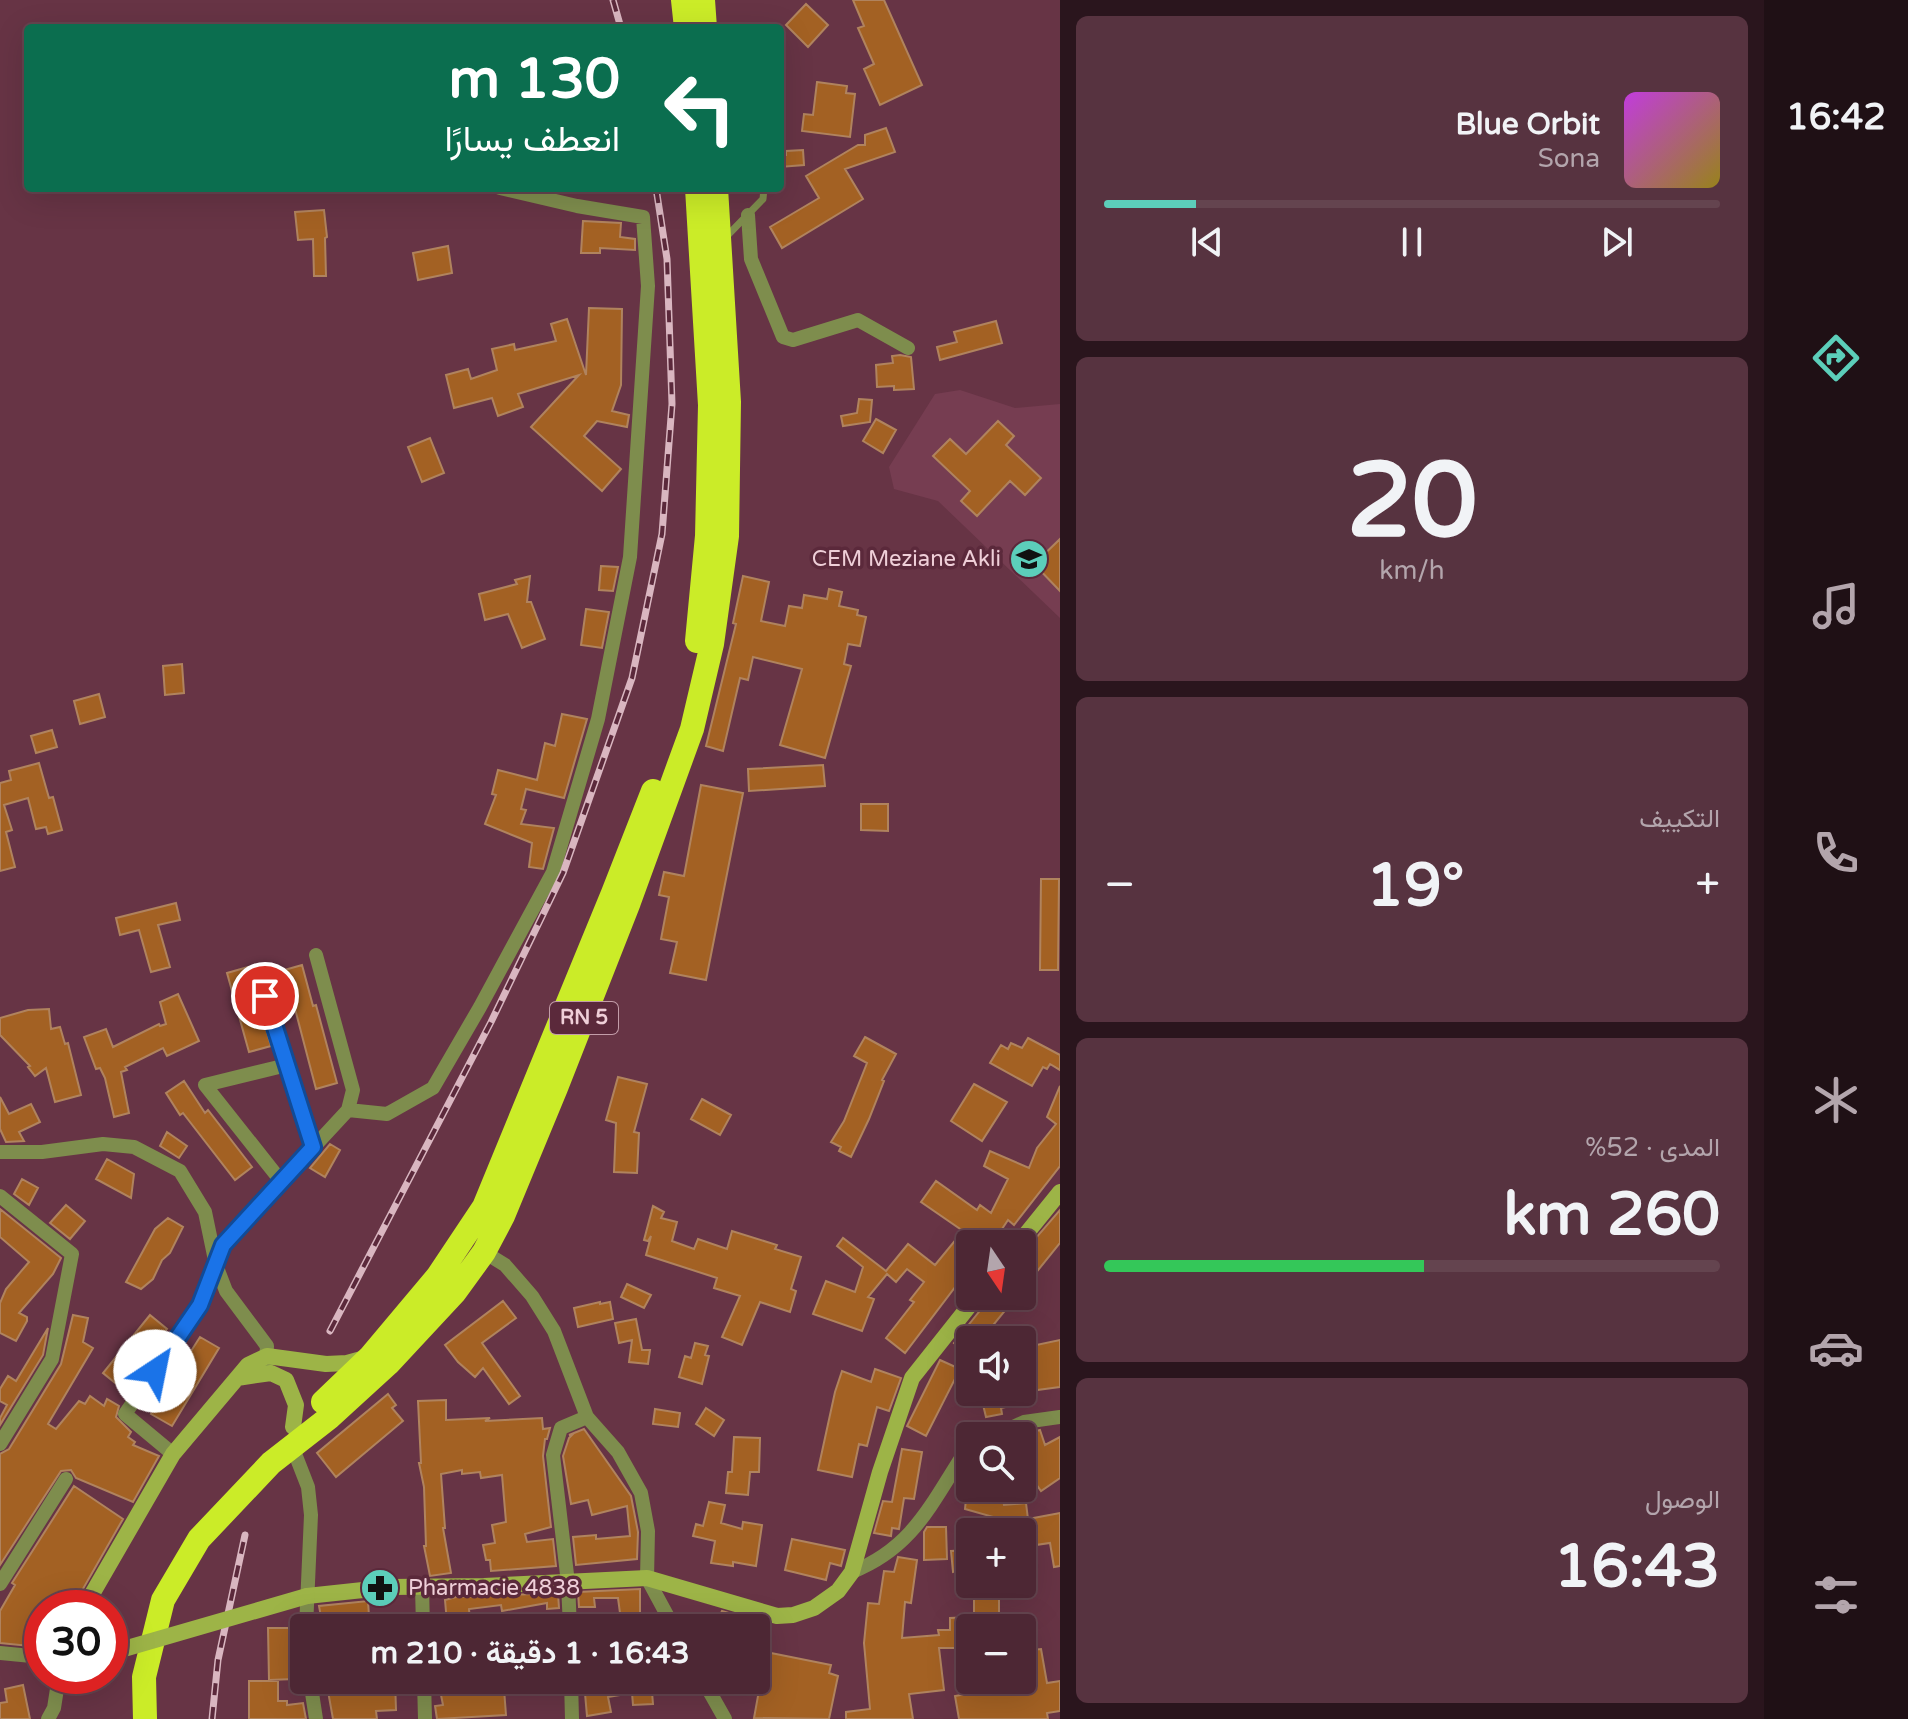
<!DOCTYPE html>
<html lang="ar">
<head>
<meta charset="utf-8">
<style>
	:root { --surface:#4d2734; --page:#573340; --text:#f1f3f6; --muted:#b3a5ac; --line:#64444f; --accent:#5cceba }
	body { margin:0; font-family:"Varela Round",Vazirmatn,sans-serif; background:var(--page); color:var(--text); direction:rtl; height:100vh; display:flex; flex-direction:column; font-size:30px; white-space:nowrap }
	* { box-sizing:border-box; margin:0 }
	p { font-size:26px; color:var(--muted) }
	.icon { flex:none; width:44px; height:44px; fill:none; stroke:currentColor; stroke-width:2; stroke-linecap:round; stroke-linejoin:round }
	.map { position:relative; flex:1; overflow:hidden; direction:ltr }
	.panel { display:flex; flex-direction:column; gap:16px; padding:16px; background:#2a151d; width:704px }
	.panel>* { flex:none }
	.guide { position:absolute; left:24px; top:24px; width:760px; height:168px; border-radius:8px; box-shadow:0 8px 32px #0002,0 0 0 2px var(--line); direction:rtl; background:#0b6e4f; color:#fff; overflow:hidden }
	.needle { width:52px; rotate:167deg }
	.buttons { position:absolute; left:956px; top:1230px; display:grid; gap:16px }
	.buttons a { display:grid; place-items:center; width:80px; height:80px; border-radius:8px; background:var(--surface); box-shadow:0 8px 32px #0002,0 0 0 2px var(--line); font-size:40px }
	.speed { position:absolute; left:24px; top:1590px; display:flex; gap:16px; font-size:40px; font-weight:700; text-align:center }
	.speed>* { display:grid; place-content:center; width:104px; height:104px; border-radius:50%; background:var(--surface); box-shadow:0 8px 32px #0002,0 0 0 2px var(--line); line-height:1 }
	.speed .limit { border:12px solid #d22; background:#fff; color:#111 }
	.pin { position:absolute; display:grid; place-items:center; width:68px; height:68px; color:#fff; margin:-34px; border:4px solid #fff; border-radius:50%; box-shadow:0 2px 8px #0007 }
	.me { position:absolute; width:88px; margin:-44px; rotate:34deg; stroke-linejoin:round; filter:drop-shadow(0 0 6px #0008) }
	.turn { display:flex; align-items:center; gap:28px; height:168px; padding:0 32px; font-size:36px }
	.turn .icon { width:104px; height:104px; stroke-width:2.5 }
	.turn b { display:block; font-size:56px; line-height:68px }
	.big { font-size:60px; font-weight:700; line-height:1.1 }
	.panel .widget { flex:1; display:flex; flex-direction:column; justify-content:center; gap:12px; min-width:0; padding:0 28px; border-radius:12px; background:var(--page) }
	.panel .dial { align-items:center; gap:0 }
	.dial b { font-size:104px; line-height:1 }
	.song { display:flex; align-items:center; gap:24px }
	.cover { width:96px; height:96px; border-radius:12px; background:linear-gradient(135deg,hsl(290 70% 55%),hsl(50 70% 35%)) }
	.played { height:8px; border-radius:4px; background:linear-gradient(90deg,var(--accent) 15%,var(--line) 15%) }
	.keys { display:flex; justify-content:space-around; direction:ltr }
	.heat { display:flex; justify-content:space-between; align-items:center; font-size:44px; direction:ltr }
	.charge { height:12px; border-radius:6px; background:linear-gradient(90deg,#34c759 52%,var(--line) 0) }
	.trip { position:absolute; left:290px; top:1614px; width:480px; height:80px; border-radius:8px; background:var(--surface); box-shadow:0 8px 32px #0002,0 0 0 2px var(--line); font-weight:700; line-height:80px; text-align:center; direction:rtl }
	main { display:flex; flex:1; min-height:0 }
	.tabs { display:flex; flex-direction:column; width:144px; justify-content:space-around; align-items:center; background:#1f1015; color:var(--muted) }
	.tabs .icon { width:56px; height:56px }
	.tabs .active { color:var(--accent) }
	.tabs b { font-size:36px; color:var(--text) }
	.map>svg:first-child { display:block }
	.built { fill:#763d51 }
	.building { fill:#a36123; stroke:#b0835e; stroke-width:2 }
	.lines { fill:none; stroke-linecap:round; stroke-linejoin:round }
	.lane { stroke:#7e8d4d; stroke-width:7 }
	.street { stroke:#7e8d4d; stroke-width:14 }
	.secondary { stroke:#9db447; stroke-width:16 }
	.highway { stroke:#cbec28; stroke-width:24 }
	.rail-casing { stroke:#d9b6c0; stroke-width:7 }
	.rail { stroke:#5b293b; stroke-width:4; stroke-dasharray:12; stroke-linecap:butt }
	.secondary-bridge { stroke:#9db447; stroke-width:16 }
	.route-casing { stroke:#114b97; stroke-width:20 }
	.route { stroke:#1a73e8; stroke-width:14 }
	.labels { text-anchor:middle; dominant-baseline:central; stroke-width:7; stroke-linejoin:round; paint-order:stroke }
	.shield { fill:#5b293b; stroke:#c39da9; stroke-width:2 }
	.shield-label { font-size:20px; font-weight:bold; fill:#efcfd8 }
	.poi-label { font-size:22px; fill:#efcfd8; stroke:#5b293b; text-anchor:end }
</style>
</head>
<body>
<main>
<nav class="tabs">
<b>16:42</b>
<svg class="icon active" aria-label="directions" viewBox="0 0 24 24"><path d="M12 3l9 9-9 9-9-9zM9 14v-3h6M13 9l2 2-2 2"/></svg>
<svg class="icon" aria-label="music" viewBox="0 0 24 24"><path d="M9 18V5l10-2v13"/><circle cx="6" cy="18" r="3"/><circle cx="16" cy="16" r="3"/></svg>
<svg class="icon" aria-label="phone" viewBox="0 0 24 24"><path d="M5 4h4l2 5-3 2q2 4 5 5l2-3 5 2v4C11 20 4 13 5 4z"/></svg>
<svg class="icon" aria-label="climate" viewBox="0 0 24 24"><path d="M12 3v18M4 7l16 10M4 17L20 7"/></svg>
<svg class="icon" aria-label="car" viewBox="0 0 24 24"><path d="M5 17H2v-5l4-1 3-4h7l3 4 3 1v5h-3M9 17h6M6 11h13"/><circle cx="7" cy="17" r="2"/><circle cx="17" cy="17" r="2"/></svg>
<svg class="icon" aria-label="filters" viewBox="0 0 24 24"><path d="M4 7h16M4 17h16"/><circle cx="9" cy="7" r="2"/><circle cx="15" cy="17" r="2"/></svg>
</nav>
<section class="panel">
<div class="widget">
<div class="song"><i class="cover"></i><div><b>Blue Orbit</b><p>Sona</p></div></div>
<div class="played"></div>
<div class="keys"><svg class="icon" aria-label="previous" viewBox="0 0 24 24"><path d="M18 5L8 12l10 7zM5 5v14"/></svg><svg class="icon" aria-label="pause" viewBox="0 0 24 24"><path d="M8 5v14M16 5v14"/></svg><svg class="icon" aria-label="next" viewBox="0 0 24 24"><path d="M6 5l10 7-10 7zM19 5v14"/></svg></div>
</div>
<div class="widget dial"><b>20</b><p>km/h</p></div>
<div class="widget"><p>التكييف</p>
<div class="heat"><a>−</a><b class="big">19°</b><a>+</a></div>
</div>
<div class="widget"><p>المدى · 52%</p><b class="big">260 km</b><div class="charge"></div></div>
<div class="widget"><p>الوصول</p><b class="big">16:43</b></div>
</section>
<div class="map">
<svg width="1060" height="1719" viewBox="0 0 1060 1719">
	<rect width="100%" height="100%" fill="#673445"/>
	<!-- built -->
	<path class="built" d="M960,390l55,18 45,-4v214l-122,-117 -44,-12 -5,-22 46,-73z"/>
	<!-- building -->
	<path class="building" d="M853,0h31l38,85 -42,20 -16,-36 10,-5 -16,-36 6,-2z
		M806,4l22,21 -20,22 -22,-22z
		M817,82l30,4 -1,7 9,1 -5,43 -48,-6 2,-17 9,1z
		M886,128l9,24 -50,17 18,30 -81,49 -12,-21 49,-29 -13,-22 52,-31h7v-10z
		M803,150l1,15 -24,2v-12h6v-4z
		M324,210l3,27 -2,1 1,38h-12l-1,-37 -15,1 -3,-28z
		M583,221l38,2 -1,14 15,2v11l-35,-2v5h-19z
		M448,246l4,27 -34,7 -5,-27z
		M589,308l33,1 -1,76 -9,26 17,4 -2,12 -30,-6 -13,15 37,33 -19,22 -71,-64 48,-52 -61,19 5,13 -25,9 -6,-18 -38,10 -8,-33 22,-6 3,10 26,-9 -5,-21 22,-5 1,6 41,-9 -5,-17 16,-5 19,56z
		M996,321l6,22 -62,17 -3,-13 20,-5 -3,-10z
		M900,355l11,2 3,32 -20,1v-4l-17,1 -1,-22 17,-2 -1,-7z
		M859,399l13,1 -2,22 -27,4 -2,-10 16,-3z
		M876,419l20,11 -13,23 -20,-12z
		M998,421l16,15 -8,9 35,33 -16,17 -15,-14 -33,35 -16,-15 9,-10 -37,-35 17,-17 16,15z
		M430,438l14,35 -22,9 -14,-35z
		M1060,539v52l-26,-27z
		M601,566l17,1 -5,24 -14,-1z
		M530,576l-3,26h4l14,37 -23,9 -14,-34 -23,6 -6,-26 38,-10 -2,-4z
		M743,576l26,6 -8,39 24,5 4,-20 13,2 2,-13 23,4 2,-10 13,3 -3,14 19,4 -1,5 9,2 -6,29 -12,-2 -4,20 7,2 -26,92 -45,-13 22,-76 -49,-12 -5,23 -8,-2 -17,73 -17,-5 30,-122 -3,-1z
		M586,609l23,3 -7,36 -21,-3z
		M182,664l2,29 -19,2 -2,-29z
		M99,694l6,23 -25,7 -6,-23z
		M562,714l25,5 -23,79 -38,-9 -5,20 5,1 -5,14 33,4 -11,41 -14,-2 3,-24 -47,-19 11,-29 -4,-1 6,-24 39,10 8,-37 10,3z
		M52,730l5,17 -21,6 -5,-17z
		M39,763l10,35 4,-1 9,33 -14,4 -2,-7 -10,2 -8,-31 -24,7 8,25 -6,2 9,35 -15,4v-88l11,-3 -2,-9z
		M823,765l2,21 -76,5 -1,-22z
		M701,785l42,8 -37,187 -36,-7 7,-31 -16,-3 8,-42 -10,-2 5,-23 20,4z
		M861,804h27v27l-27,-1z
		M1041,879h18l-1,91h-18z
		M176,903l4,17 -22,5 12,42 -19,5 -12,-42 -19,5 -4,-17z
		M302,965l11,41 3,-1 21,78 -21,6 -22,-84 -3,1 -10,-35z
		M248,967l23,79 -22,6 -22,-79z
		M178,994l21,47 -32,15 -4,-8 -38,19 2,3 -6,2 8,41 -15,4 -9,-39 -5,-10 -4,1 -12,-32 22,-8 7,18 46,-23 1,2 6,-2 -6,-22z
		M49,1009l2,20 9,-2 5,17 3,-1 13,52 -26,7 -9,-34 -11,8 -7,-9 2,-1 -30,-31v-17l28,-8z
		M865,1037l31,17 -14,26 2,1 -15,38 -18,38 -12,-6 2,-4 -10,-5 13,-21 23,-58 -13,-7z
		M1028,1038l32,17v15l-10,-6 -3,5 -4,-2 -11,19 -42,-23 11,-18 7,4 3,-6 11,5z
		M618,1077l29,7 -13,48 5,1 -2,40 -23,-1 2,-49 -10,-3z
		M184,1081l21,32 3,-3 44,57 -17,13 -52,-67 -3,2 -14,-22z
		M974,1084l33,18 -25,39 -31,-20z
		M1060,1086v80l-46,59 -6,-5 -16,24h-22v44l-5,5 -9,-7 -51,67 -19,-15 28,-36 -4,-2 14,-18 -17,-13 -11,13 -9,-8 -19,23 6,2 -12,32 -49,-17 13,-33 29,11 8,-25 -26,-21 6,-8 43,33 22,-27 27,21 28,-34 -42,-29 15,-21 41,29 3,-5 11,8 17,-34 -24,-13 6,-15 39,17 8,-20 19,-24 -9,-7z
		M0,1097l9,17 22,-10 9,18 -21,10 5,9 -18,1 -6,-13z
		M702,1099l29,16 -11,20 -29,-16z
		M167,1132l20,14 -8,12 -19,-12z
		M330,1144l10,6 -15,27 -15,-9z
		M107,1159l27,15 -3,24 -35,-19z
		M22,1179l16,9 -9,17 -15,-11z
		M66,1205l19,16 -15,18 -20,-16z
		M653,1206l11,6 -3,6 16,4 -5,19 22,8 4,-10 29,10 5,-18 45,14 -2,4 26,8 -10,32 5,2 -6,21 -30,-10 -18,43 -20,-8 18,-41 -26,-8 3,-10 -71,-23 5,-19 -3,5 -4,-1z
		M0,1209l61,49 -8,16 -34,39 8,4v4l-11,20 -16,-8v-30l6,-14 23,-27 -29,-25z
		M1060,1210v33l-38,47v-36z
		M168,1218l15,9 -13,26 -8,7 -9,19 -12,10 -15,-7 29,-53z
		M627,1284l24,11 -7,13 -23,-11z
		M988,1296h29l-36,44h-11v16l-16,-13 32,-40z
		M503,1301l13,17 -34,25 38,53 -11,8 -26,-36 -8,9 -17,-15 -13,-17z
		M600,1302v2l10,-2 3,17 -35,8 -4,-19z
		M73,1315l15,3 -5,24 10,6 -45,76 8,5 23,-28 6,3 5,-8 14,10 3,-7 12,7 -3,11 15,15 -3,5 7,5 -2,3 26,11 -26,46 -57,-24 -5,-8 -10,1 -61,94v-111l9,-5 52,-85z
		M150,1315l17,14 -48,57 -16,-13z
		M636,1319l6,31h8l-2,14 -19,-2 3,-22 -13,3 -4,-20z
		M48,1328l-5,27 -43,70v-7l7,-13 -7,-4v-12l8,-13 8,5z
		M200,1337l19,11 -47,78 -21,-12z
		M1060,1340v47l-38,5v-44z
		M695,1343l13,3 -3,9 4,1 -7,28 -23,-7 6,-21 6,2z
		M940,1360l20,9 -34,67 -19,-10z
		M875,1369l26,9 -12,33 -12,-4 -10,39 -8,-2 -7,33 -34,-7 17,-78 7,-21 29,11z
		M980,1392h24l9,5 2,8 -14,3 1,6 -16,3z
		M388,1394l8,11 -4,3 11,13 -67,56 -19,-24z
		M446,1400v20l44,-2 -5,3 57,-3 1,11 7,-1 -3,11h-2l-2,17 8,71 -26,7 2,8 26,-3 3,27 -65,5 -1,-11h-4l-3,-15 12,-2 -3,-18 14,-3 -4,-47 -21,3 -1,-6 -18,2v-4l-21,4 4,54h-2l8,45 -21,3 -6,-30h2l-2,-59 -5,-24h2l-3,-62z
		M706,1408l18,12 -10,16 -18,-12z
		M655,1409l25,4 -2,14 -25,-3z
		M584,1429l47,67 7,36 -1,27 -61,6 -3,-28 23,-2v4l34,-3 -3,-30 -35,9 -4,-15 -17,4 -8,-48 6,-18 3,-3h-3z
		M1040,1430l5,15 15,-8v41l-19,13 -19,-27 -1,-29z
		M734,1437l26,1 -1,34h-9l-2,23 -22,-2 2,-21h4z
		M902,1449l20,3 -8,47 -10,-1 -5,31 -7,-1 -1,8 -17,-3 9,-32 9,1z
		M74,1486l49,33 -51,89h-30v36l-12,2 -30,-3v-32l15,-26 -3,-2z
		M1000,1488l4,17 22,-2 2,16 32,-6v53l-6,1 -4,-24 -28,4v-21h3l-60,-17 2,-20 20,2z
		M709,1502l16,3 -4,18 21,6 1,-7 19,3 -6,41 -23,-4v4l-22,-3 4,-22 -22,-5 3,-12 7,2z
		M927,1527h19l1,32 -23,1v-28z
		M792,1539l53,11 -4,16 -11,-3 -4,17 -41,-10z
		M1027,1547l8,37 -13,3v-39z
		M970,1550v40h-14v-19l-3,1 -2,-21z
		M898,1557l19,3 -6,43 -6,-1 -3,36 37,-3 -1,-5h12v-12l24,-1v-23h25v34h-29v10l-9,1v9h-22l5,42 -35,4 4,25h-67v-7l24,-3 -6,-66 4,-40 11,1 5,-33 10,1z
		M640,1589v23l4,16h-22l-4,-30h-24l1,9h-16l-1,-15z
		M558,1593l1,15 -12,1v-6l-45,8 -1,-6 -32,4 1,12 -23,2 -2,-23 11,-3z
		M368,1601l1,15h-5v8l-41,4 -4,-22z
		M722,1611l27,8 -4,9h-31z
		M268,1628h24l2,51 -25,1z
		M1041,1649l6,34 13,-2v30l-13,2 1,6h-89l-4,-23 33,-6 -2,-10h36v-29z
		M766,1652l65,13 -2,8 9,3 -9,43 -75,-1z
		M326,1680h69l1,30 -20,1 1,8h-44z
		M438,1680h24l2,7 15,-3 1,7 24,-2 2,26 -69,4 -2,-13 8,-1z
		M593,1680h58l2,24 -20,1 -1,-12 -24,4 3,15 -24,4 -3,-34z
		M249,1681h29v20h9v4l16,-2 3,16h-57z
		M23,1685l7,34h-30v-16l7,-1 -2,-13z"/>
	<g class="lines">
		<!-- lane -->
		<path class="lane" d="M724,239l39,-40 1,-11"/>
		<!-- street -->
		<path class="street" d="M748,215l3,44 32,78 10,3 65,-20 50,28
			M258,973l55,174
			M348,1110l39,4 46,-26 47,-81 73,-135 45,-153 32,-162 18,-271 -5,-69 -66,-11 -77,-18
			M0,1152h42l61,-8 31,3 46,24 25,41 11,53 10,26 41,55 -1,18
			M281,1181l-76,-96 82,-20
			M0,1196l72,58 -20,105 -52,85
			M484,1252l21,13 27,31 22,35 33,86 31,35 23,41 7,38 -1,47 27,50
			M994,1436l30,-14 36,-5
			M292,1446l16,41 3,28 -5,113
			M173,1454l-48,-40 75,-109 23,-60 125,-135 5,-20 -37,-135
			M852,1572c60,-24 78,-66 111,-117l7,-4
			M0,1584l66,-105
			M422,1586l1,42
			M570,1628l-2,-45 -15,-128 8,-27 26,-11
			M0,1653l42,4
			M310,1680l6,39
			M424,1680l1,39
			M571,1680l1,39
			M703,1680l22,39
			M48,1719l6,-11 5,-32"/>
		<!-- secondary -->
		<path class="secondary" d="M1018,1244l42,-52
			M237,1378l34,-5 15,7 10,25 -3,22
			M307,1596l84,-9 93,-1 163,-8 130,38 16,-1 21,-7 24,-17 14,-19 28,-100 32,-94 65,-82
			M84,1608l89,-154 75,-89 19,-9 59,8 21,-1 18,-5"/>
		<!-- highway -->
		<path class="highway" d="M683,0l3,28
			M703,0l2,28
			M697,188l13,217 -3,131 -10,105
			M323,1402l47,-45 68,-81 46,-69 129,-314 40,-102
			M145,1719l-1,-42 19,-77 36,-61 72,-76 59,-46 58,-53 67,-72 29,-40 19,-36 53,-128 73,-186 63,-173 20,-85 15,-108 2,-134 -13,-214"/>
		<defs>
			<path id="rail" d="M613,0l8,28
				M330,1331l161,-309 72,-149 69,-195 30,-144 10,-130 -5,-145 -11,-71
				M212,1719l6,-59 27,-125"/>
		</defs>
		<!-- rail casing -->
		<use href="#rail" class="rail-casing"/>
		<!-- rail -->
		<use href="#rail" class="rail"/>
		<!-- secondary-bridge -->
		<path class="secondary-bridge" d="M110,1653l197,-57"/>
	</g>
	<g class="lines">
		<defs>
			<path id="route" d="M155,1371l45,-66 23,-60 90,-98 -48,-151"/>
		</defs>
		<!-- route casing -->
		<use href="#route" class="route-casing"/>
		<!-- route -->
		<use href="#route" class="route"/>
	</g>
	<!-- icons -->
	<defs>
		<symbol id="school-disc" viewBox="-11 -11 22 22"><circle r="9.5" fill="#5cceba" stroke="#5b293b"/><path d="M0-5L7-2L0 1L-7-2ZM-4 1L0 2.5L4 1V4Q0 6-4 4Z" fill="#111"/></symbol>
		<symbol id="pharmacy-disc" viewBox="-11 -11 22 22"><circle r="9.5" fill="#5cceba" stroke="#5b293b"/><path d="M-2-6h4v4h4v4h-4v4h-4v-4h-4v-4h4Z" fill="#111"/></symbol>
	</defs>
	<g fill-rule="evenodd">
		<use href="#school-disc" x="1007" y="537" width="44" height="44"/>
		<use href="#pharmacy-disc" x="358" y="1566" width="44" height="44"/>
	</g>
	<g class="labels">
		<!-- shield labels -->
		<rect class="shield" x="550" y="1002" width="68" height="32" rx="6"/>
		<g class="shield-label">
			<text x="584" y="1018">RN 5</text>
		</g>
		<!-- poi labels -->
		<g class="poi-label">
			<text x="1001" y="559">CEM Meziane Akli</text>
			<text x="408" y="1588" text-anchor="start">Pharmacie 4838</text>
		</g>
	</g>
</svg>
<div class="buttons">
<a><svg class="needle" viewBox="-14 -14 28 28"><path d="M0-13l5 13h-10z" fill="#e53935"/><path d="M0 13l5-13h-10z" fill="#b3a5ac"/></svg></a>
<a><svg class="icon" aria-label="sound" viewBox="0 0 24 24"><path d="M4 9h4l5-4v14l-5-4H4zM17 9q2 3 0 6"/></svg></a>
<a><svg class="icon" aria-label="search" viewBox="0 0 24 24"><circle cx="10" cy="10" r="6"/><path d="M15 15l6 6"/></svg></a>
<a>+</a>
<a>−</a>
</div>
<div class="speed"><div class="limit">30</div></div>
<div class="pin" style="left:265px;top:996px;background:#d93025"><svg class="icon" aria-label="arrive" viewBox="0 0 24 24"><path d="M6 21V4h12l-3 4 3 4H6"/></svg></div>
<svg class="me" style="left:155px;top:1371px" viewBox="-20 -20 40 40"><circle r="19" fill="#fff"/><path d="M0-13L10 11 0 6-10 11z" fill="#1a73e8"/></svg>
<div class="trip">16:43 · 1 دقيقة · 210 m</div>
<div class="guide">
<div class="turn"><svg class="icon" aria-label="left" viewBox="0 0 24 24"><path d="M17 20v-9H6M10 6l-5 5 5 5"/></svg><div><b>130 m</b>انعطف يسارًا</div></div>
</div>
</div>
</main>
</body>
</html>
